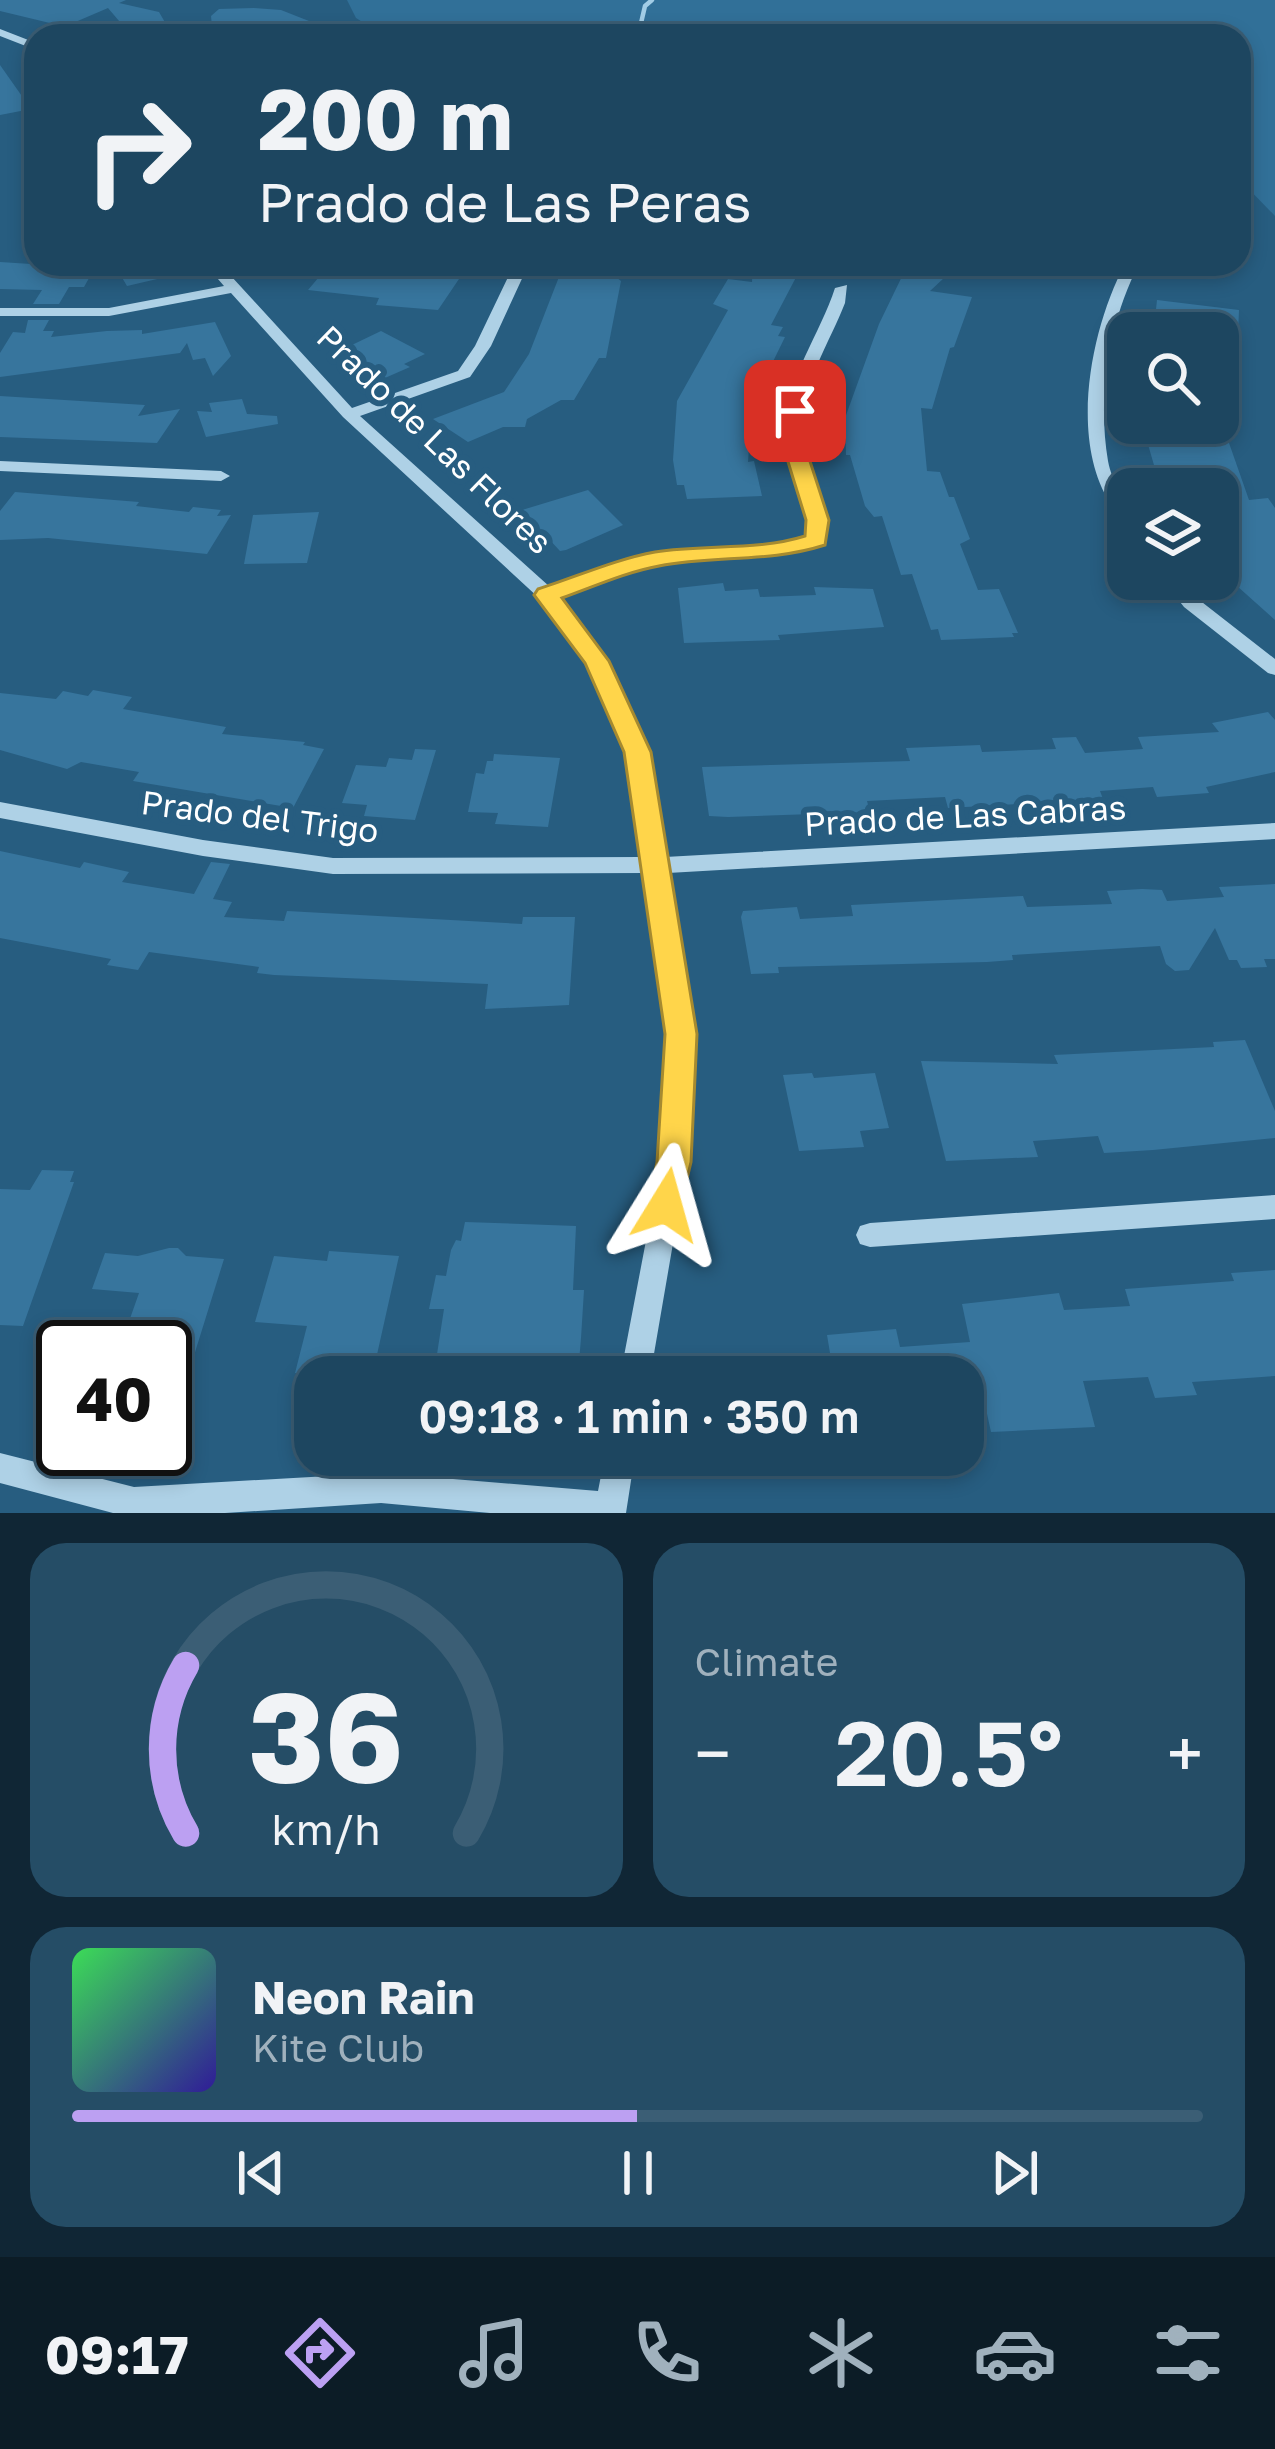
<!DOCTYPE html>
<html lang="en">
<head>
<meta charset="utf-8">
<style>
	:root { --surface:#1d4660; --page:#254d66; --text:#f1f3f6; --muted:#a0b1bd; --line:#3b5e75; --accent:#bca0f2 }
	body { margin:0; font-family:"Golos Text",sans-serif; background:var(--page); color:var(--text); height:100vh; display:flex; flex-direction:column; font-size:45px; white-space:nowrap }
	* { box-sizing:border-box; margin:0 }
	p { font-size:39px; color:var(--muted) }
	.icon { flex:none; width:66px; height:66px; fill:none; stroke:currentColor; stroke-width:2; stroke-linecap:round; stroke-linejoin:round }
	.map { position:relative; height:1513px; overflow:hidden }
	.panel { display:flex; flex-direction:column; gap:30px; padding:30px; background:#102635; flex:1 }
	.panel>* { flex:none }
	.top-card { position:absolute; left:24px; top:24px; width:1227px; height:252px; border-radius:36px; box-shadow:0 6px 18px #0003,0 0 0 3px var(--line); background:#1d4660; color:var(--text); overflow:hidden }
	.buttons { position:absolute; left:1107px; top:312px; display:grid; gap:24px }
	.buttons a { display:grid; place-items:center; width:132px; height:132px; border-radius:24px; background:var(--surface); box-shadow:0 6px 18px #0003,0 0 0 3px var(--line); font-size:60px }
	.speed { position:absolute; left:36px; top:1320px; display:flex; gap:24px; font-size:60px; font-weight:700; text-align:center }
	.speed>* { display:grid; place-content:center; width:156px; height:156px; border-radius:50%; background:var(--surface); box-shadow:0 6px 18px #0003,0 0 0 3px var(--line); line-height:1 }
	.speed .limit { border:6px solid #111; border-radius:18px; background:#fff; color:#111 }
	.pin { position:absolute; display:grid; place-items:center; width:102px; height:102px; color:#fff; margin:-51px; border-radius:24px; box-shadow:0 6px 18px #0006 }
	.me { position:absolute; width:132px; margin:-66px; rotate:8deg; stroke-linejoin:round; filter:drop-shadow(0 0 9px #0008) }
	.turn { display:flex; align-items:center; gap:42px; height:252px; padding:0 36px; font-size:54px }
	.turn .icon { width:156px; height:156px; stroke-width:2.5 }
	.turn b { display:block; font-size:84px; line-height:102px }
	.big { font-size:90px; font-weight:600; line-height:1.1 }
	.panel .widget { flex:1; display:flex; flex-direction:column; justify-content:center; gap:18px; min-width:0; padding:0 42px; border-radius:36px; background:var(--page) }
	.panel .dial { align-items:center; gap:0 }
	.dial svg { height:312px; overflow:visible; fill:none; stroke:var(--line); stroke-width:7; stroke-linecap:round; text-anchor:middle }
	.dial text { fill:var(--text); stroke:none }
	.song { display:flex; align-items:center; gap:36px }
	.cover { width:144px; height:144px; border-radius:18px; background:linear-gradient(135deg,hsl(130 70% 55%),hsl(250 70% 35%)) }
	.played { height:12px; border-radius:6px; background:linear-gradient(90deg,var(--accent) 50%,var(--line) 50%) }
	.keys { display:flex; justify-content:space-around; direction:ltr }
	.heat { display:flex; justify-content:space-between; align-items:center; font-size:66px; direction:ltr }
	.panel .tiles { flex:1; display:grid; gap:30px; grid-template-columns:1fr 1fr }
	.widget:last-child { grid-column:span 2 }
	.trip { position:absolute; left:294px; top:1356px; width:690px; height:120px; border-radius:36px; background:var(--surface); box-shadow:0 6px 18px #0003,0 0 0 3px var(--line); font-weight:600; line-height:120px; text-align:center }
	.menu { display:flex; height:192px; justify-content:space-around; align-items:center; background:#0c1c26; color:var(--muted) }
	.menu .icon { width:84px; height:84px }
	.menu .selected { color:var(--accent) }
	.menu b { font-size:54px; color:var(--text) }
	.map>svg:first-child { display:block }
	.green { fill:#317098 }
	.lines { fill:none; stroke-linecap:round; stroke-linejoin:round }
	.stream { stroke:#a2cde6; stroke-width:4.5 }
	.building { fill:#37759d }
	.minor { fill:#aed1e6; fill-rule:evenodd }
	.route { fill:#ffd54a; stroke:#a68a30; stroke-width:3 }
	.labels { text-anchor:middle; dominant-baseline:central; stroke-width:12; stroke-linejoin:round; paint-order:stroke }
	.street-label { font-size:33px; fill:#fff; stroke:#275d80 }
</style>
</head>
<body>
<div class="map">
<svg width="1275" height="1513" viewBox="0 0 1275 1513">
	<rect width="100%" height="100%" fill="#275d80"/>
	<!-- green -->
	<path class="green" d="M347,0h928v216l-36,-37v-143h-854l-29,-18z"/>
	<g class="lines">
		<!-- stream -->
		<path class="stream" d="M638,36l7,-30 7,-6"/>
	</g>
	<!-- building -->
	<path class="building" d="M0,0h126l-7,3 40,9 11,19 -39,4 -23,-27 -42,18 -12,-2 -54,-13z
		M254,8l27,2 66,26h-134l-2,-20 8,-7z
		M0,65l31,44 -31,6z
		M0,262l31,2h66l-13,23h-15l-10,17h-26l9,-14 -42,-1z
		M114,264h68l1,9 -56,13z
		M330,264l46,2 83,13 -21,31 -62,-5 3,-7 -71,-8z
		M564,264h35l22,17 -15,77h-7l-25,42h-13l-34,19 -2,8h-22l-35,15 -35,-23 71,-27 25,-38z
		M753,264h50l-32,61 12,2 -5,9 7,1 -26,53 -6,-1 -5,73 6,-1 8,35 -75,3 -3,-14h-7l-4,-25 4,-59 51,-91 -15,-6 15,-25 24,3z
		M908,264h51l-29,27 42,6 -18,50 -4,1 -18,61 -11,-1 6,63 13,1 9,25h5l16,42 -10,5 18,46 21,-1 19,44h-6l2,4 -73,3 -3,-11 -7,1 -19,-56 -11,1 -19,-59 -8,1 -9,-11 -15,-51h-4l-1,-37 34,-94z
		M1157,300l82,10 -1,23h-65l-19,-5z
		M28,320h21l-6,11h11l-3,6 56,-6 35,-1v4l73,-12 16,34 -18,20 -8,-18 -12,2 -6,-17 -7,10 -180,24v-24l13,-21 12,1z
		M381,331l44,23 -21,10 6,3 -32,14 -49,-25z
		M0,396l145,9 -7,11 42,-7 -23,34 -157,-6z
		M242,399l5,15 30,2 1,8 -72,13 -9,-26 15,1 -3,-9z
		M1163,423h59l27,77 19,-2 7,10v112l-57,-51v-82l-38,-2 -3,-12 -21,-1 -9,-31h14z
		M588,490l35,35 -57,25 -6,1 -38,-41z
		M15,492l124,10 -3,4 53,6 4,-5 28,3 -4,6 14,-1 -24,39 -159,-16 -48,2v-29z
		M319,512l-12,51 -63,1 9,-49z
		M723,583l2,8 33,-2 2,8 56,-2 -2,-8 59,2 11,38 -106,8 2,5 -96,3 -6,-55z
		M93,690l39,7 -9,12 103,18 -4,7 83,8 -2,3 21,4 -31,59 -160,-27 6,-9 -58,-10 -14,7 -67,-19v-57l56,6 7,-8 25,5z
		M1268,712l7,8v52l-69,15 3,6 -52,4 -4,-10 -53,4 3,8 -155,9 -3,-11 -78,4 3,11 -142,5 -19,-1 -7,-49 208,-6 -4,-13 74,-3 2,7 74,-3 -4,-11 24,-1 9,16 58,-4 -5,-12 81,-5 -7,-9z
		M415,749l21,1 -21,70 -51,-4 3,-11 -25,-2 14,-38 30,2 3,-9 23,2z
		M494,754l66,4 -12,69 -53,-3 3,-11 -30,-1 8,-39 8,1 3,-13h6z
		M0,851l80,17 4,-6 45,10 -7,10 72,12 17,-32 19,2 -17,35 19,3 -8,15 60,4 3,-10 235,13 1,-7h52l-6,88 -84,4 3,-25 -214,-9 -17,-2 2,-6 -110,-15 -11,18 -31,-5 4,-6 -111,-21z
		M1275,884v75h-11l3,8 -26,1 -4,-8h-8l-14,-32 -26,42 -14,1 -9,-7 -6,-18 -148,9 1,5 -26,2 -209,5 1,6 -28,1 -10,-57 2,-6 54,-4 3,12 53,-3 -2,-11 172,-9 4,11 85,-3 -5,-13 35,-2 20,1 5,11 57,-4 -5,-10z
		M1245,1040l30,71v27l-122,12 -49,3 -6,-17 -65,5 5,16 -92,4 -25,-100 137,3 -4,-9 160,-8 -1,-5z
		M812,1073l2,5 61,-5 14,55 -29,3 4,16 -65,4 -16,-76z
		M42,1170l32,1 -4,11h4l-51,144 -23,-1v-136l30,1z
		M465,1222l111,4 -3,64h11l-3,48 -2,24 -14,3 -1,12h-97l1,-8 -33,-2 9,-58h-15l7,-34 10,1 5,-26 5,-10 5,1z
		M169,1248h9l8,8 38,3 -37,119 -22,-2v-29h-45l19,-54 -47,-4 13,-36 33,3z
		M329,1251l70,5 -27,121 -77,-4 12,-47 -52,-4 19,-66 53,5z
		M1275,1270v106l-83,6 5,13 -42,3 -7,-21 -65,4 12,46 -104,5 -12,-55h-145l-7,-42 69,-6 4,18 70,-5 -8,-38 97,-11 5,17 66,-4 -5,-17 109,-8 -3,-8z"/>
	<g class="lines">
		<!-- minor -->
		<path class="minor" d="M0,29l36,14v7l-36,-14z
			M205,264h15l132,144 106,-37 17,-25 36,-75 -10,-7 23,3 2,3 -35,76 -21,31 -110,39 190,171c41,-16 82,-31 126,-37 44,-5 89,-2 132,-13 -1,-36 -20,-68 -22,-104 -3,-50 34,-98 49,-145l12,-3 -2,18c-15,39 -43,81 -43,123 0,39 32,80 21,118l-46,10 -121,10 -98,33 49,64 41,92 17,104 610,-34v16l-607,34 25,161 -6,128 -37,215h-30l41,-215 8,-128 -24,-161 -312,1 -130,-18 -203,-38v-16l203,38 130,18 310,-1 -15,-104 -40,-91 -48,-63 -197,-182 -112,-124 -122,23h-109v-8h109l115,-22z
			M1125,264h14c-30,58 -42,132 -31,197 5,27 20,33 20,62 -9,-5 -12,-10 -18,-20 -41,-65 -19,-175 15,-239z
			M0,461l221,10 9,5 -9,5 -221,-10z
			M1162,579h19l17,20 77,60v16l-7,-2 -84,-66z
			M1275,1195v24l-405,28 -10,-3 -4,-9 4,-9 10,-3z
			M0,1453l134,34 247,-14 217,18 7,-36h30l-9,58h-136l-109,-10 -156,10h-112l-113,-30z"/>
	</g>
	<!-- route -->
	<path class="route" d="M795,405l11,6 1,41 22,68 -4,25c-56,18 -109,10 -166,21 -33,6 -66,21 -97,32l47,63 42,91 46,282 -6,128 -13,54 -12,4 -12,-4 -6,-11 9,-43 8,-128 -41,-282 -39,-89 -51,-68 4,-6c38,-12 78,-30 117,-37 50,-8 103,-1 150,-16l1,-16 -21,-68v-41z"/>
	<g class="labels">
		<!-- street labels -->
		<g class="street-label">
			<text transform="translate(435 439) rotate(44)">Prado de Las Flores</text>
			<text transform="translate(965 815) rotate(-3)">Prado de Las Cabras</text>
			<text transform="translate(260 816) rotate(7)">Prado del Trigo</text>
		</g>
	</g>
</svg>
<div class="buttons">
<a><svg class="icon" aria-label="search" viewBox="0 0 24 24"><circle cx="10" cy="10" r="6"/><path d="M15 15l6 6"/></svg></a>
<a><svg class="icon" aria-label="layers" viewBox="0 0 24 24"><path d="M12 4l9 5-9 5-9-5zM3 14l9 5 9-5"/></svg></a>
</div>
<div class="speed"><div class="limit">40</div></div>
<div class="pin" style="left:795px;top:411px;background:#d93025"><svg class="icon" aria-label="arrive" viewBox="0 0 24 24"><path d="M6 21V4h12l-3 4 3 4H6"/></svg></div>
<svg class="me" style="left:666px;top:1205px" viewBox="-20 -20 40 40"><path d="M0-17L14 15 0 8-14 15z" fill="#ffd54a" stroke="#fff" stroke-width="4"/></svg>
<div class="trip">09:18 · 1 min · 350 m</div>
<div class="top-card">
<div class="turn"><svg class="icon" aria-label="right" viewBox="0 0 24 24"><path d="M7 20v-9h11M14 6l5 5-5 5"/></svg><div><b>200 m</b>Prado de Las Peras</div></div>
</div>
</div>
<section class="panel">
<div class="tiles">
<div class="widget dial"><svg viewBox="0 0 100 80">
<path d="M14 69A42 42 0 1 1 86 69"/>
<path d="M14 69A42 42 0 0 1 14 26" stroke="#bca0f2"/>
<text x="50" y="56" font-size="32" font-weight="700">36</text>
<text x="50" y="72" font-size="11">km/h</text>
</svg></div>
<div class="widget"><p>Climate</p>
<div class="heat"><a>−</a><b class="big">20.5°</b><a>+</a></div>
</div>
<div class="widget">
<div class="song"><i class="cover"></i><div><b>Neon Rain</b><p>Kite Club</p></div></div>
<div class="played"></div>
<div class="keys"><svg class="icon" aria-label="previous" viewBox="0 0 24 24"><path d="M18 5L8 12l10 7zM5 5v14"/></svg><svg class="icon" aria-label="pause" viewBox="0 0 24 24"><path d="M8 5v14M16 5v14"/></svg><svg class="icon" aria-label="next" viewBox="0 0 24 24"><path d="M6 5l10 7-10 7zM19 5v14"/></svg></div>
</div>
</div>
</section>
<nav class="menu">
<b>09:17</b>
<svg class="icon selected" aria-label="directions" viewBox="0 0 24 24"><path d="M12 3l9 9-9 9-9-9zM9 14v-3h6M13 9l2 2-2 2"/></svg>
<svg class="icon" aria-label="music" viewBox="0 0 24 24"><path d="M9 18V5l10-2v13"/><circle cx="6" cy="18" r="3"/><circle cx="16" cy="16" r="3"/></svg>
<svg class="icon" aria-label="phone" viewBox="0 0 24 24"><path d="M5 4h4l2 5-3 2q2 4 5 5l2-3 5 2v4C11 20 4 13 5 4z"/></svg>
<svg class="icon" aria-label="climate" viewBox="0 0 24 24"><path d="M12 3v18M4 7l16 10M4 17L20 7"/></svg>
<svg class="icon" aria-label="car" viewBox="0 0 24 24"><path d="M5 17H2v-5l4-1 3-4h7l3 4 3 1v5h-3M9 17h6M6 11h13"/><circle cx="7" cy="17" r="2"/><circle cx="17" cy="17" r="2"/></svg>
<svg class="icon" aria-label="filters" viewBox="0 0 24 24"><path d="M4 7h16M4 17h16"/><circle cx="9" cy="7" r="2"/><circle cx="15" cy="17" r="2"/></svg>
</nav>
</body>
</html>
